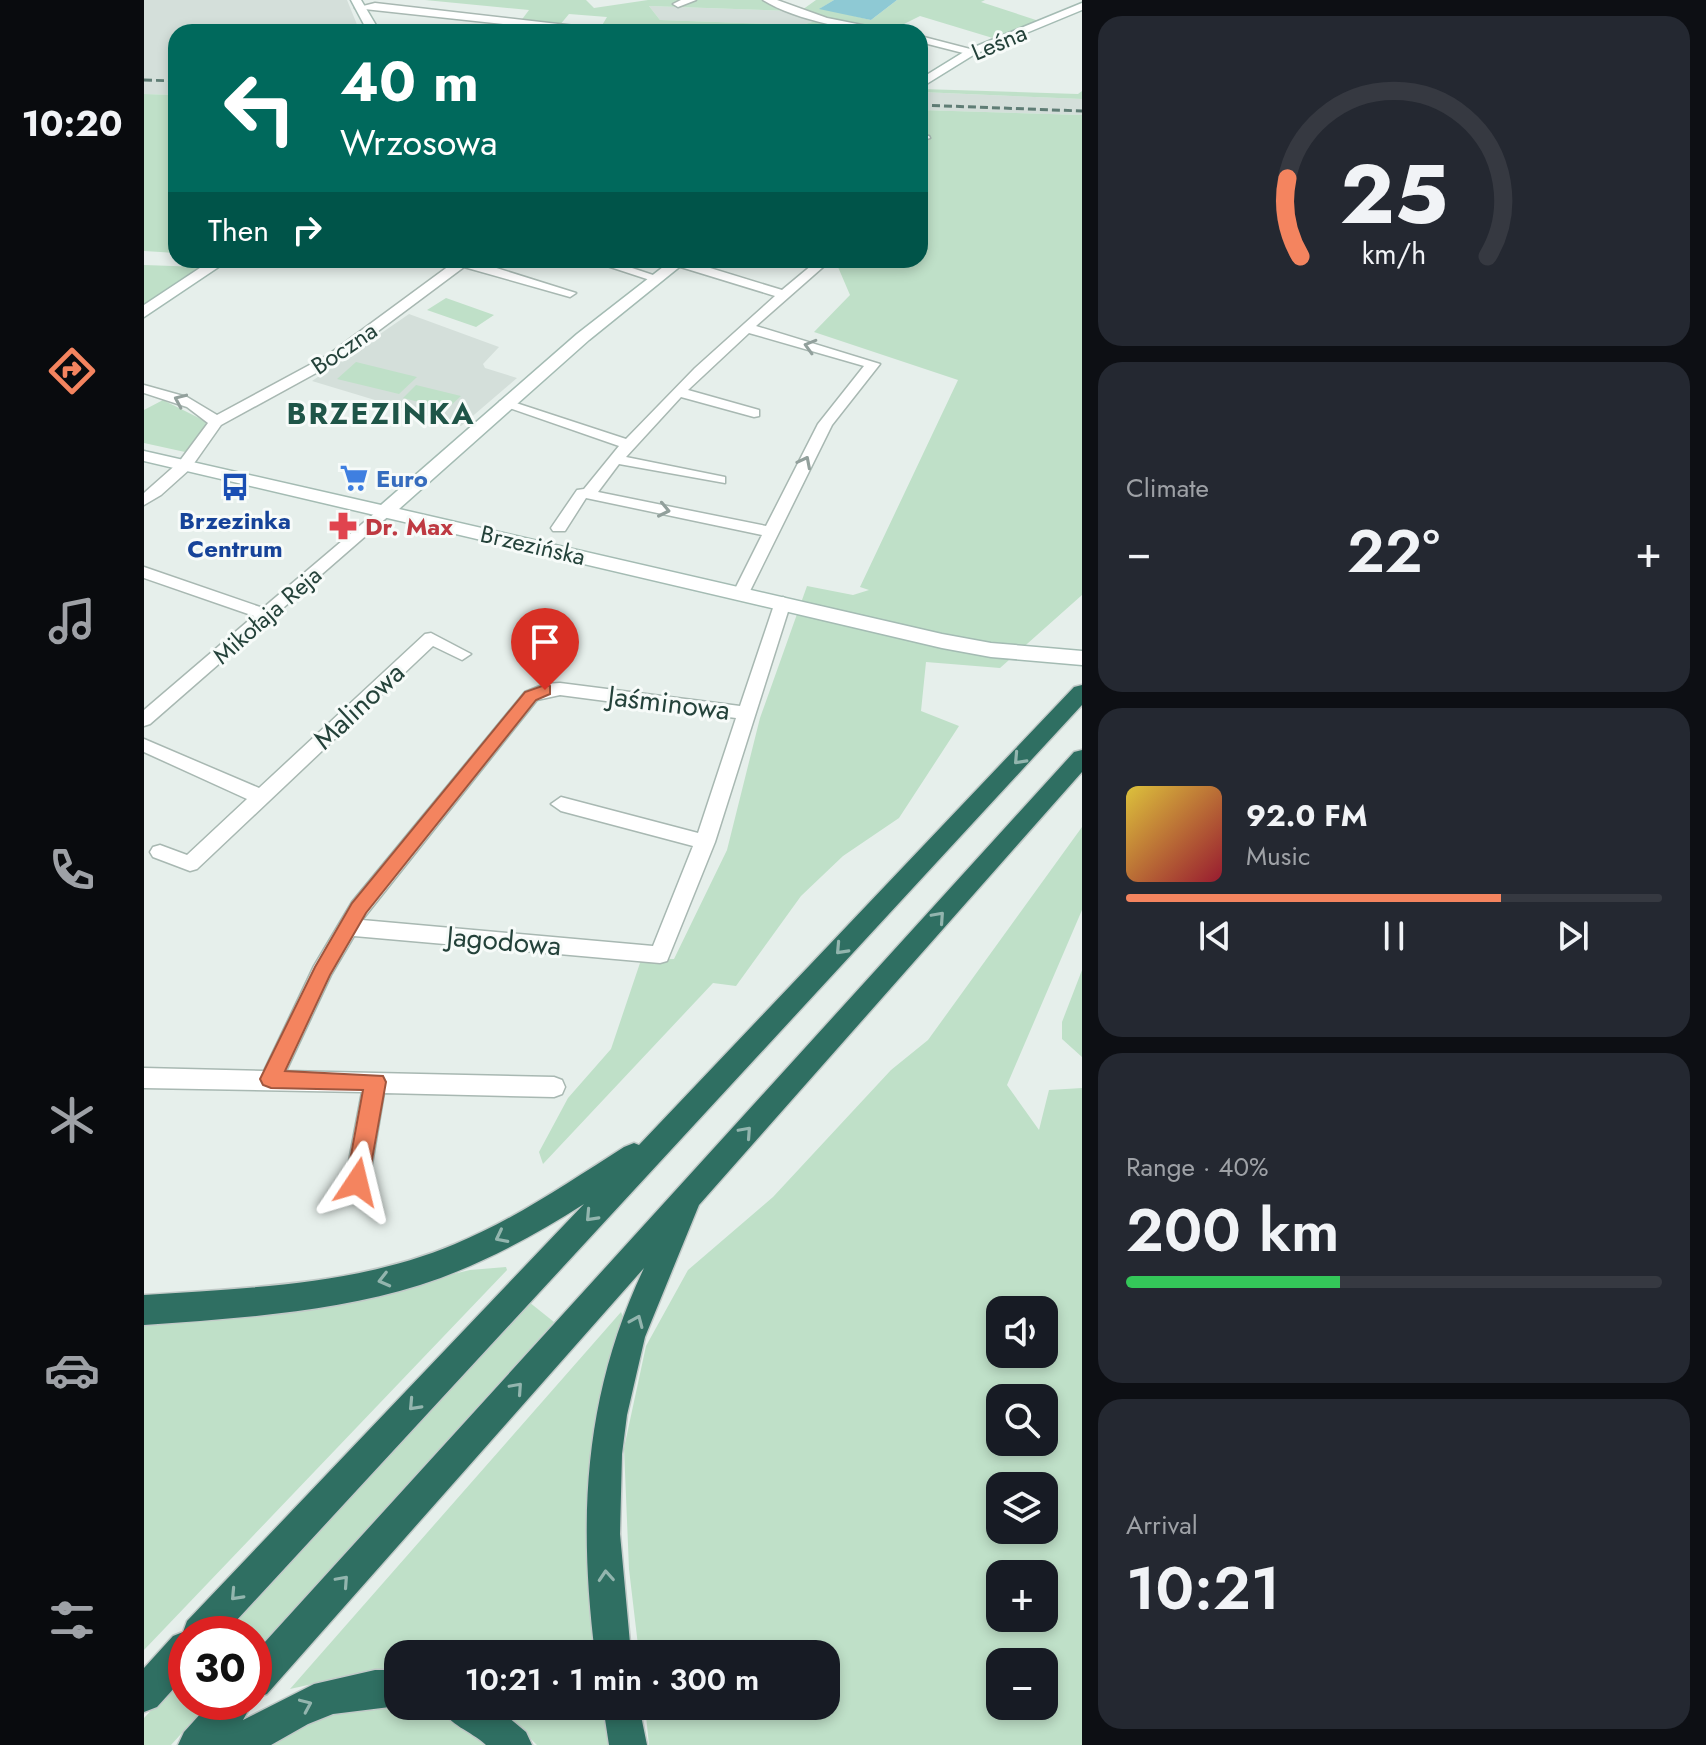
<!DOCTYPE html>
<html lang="en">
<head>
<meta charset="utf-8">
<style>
	:root { --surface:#171b24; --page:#242831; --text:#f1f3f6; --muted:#9ea1a6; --line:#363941; --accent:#f4845f }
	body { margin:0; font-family:Jost,sans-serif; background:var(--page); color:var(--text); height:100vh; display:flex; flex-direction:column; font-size:30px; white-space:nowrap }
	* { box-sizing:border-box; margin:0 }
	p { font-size:26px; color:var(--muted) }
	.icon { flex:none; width:44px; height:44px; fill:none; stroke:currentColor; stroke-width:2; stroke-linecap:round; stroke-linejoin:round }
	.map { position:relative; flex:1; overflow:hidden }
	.side { display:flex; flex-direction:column; gap:16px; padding:16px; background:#0d0f14; width:624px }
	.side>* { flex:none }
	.hud { position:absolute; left:24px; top:24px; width:760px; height:244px; border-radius:24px; box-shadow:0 4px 12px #0003; background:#00695c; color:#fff; overflow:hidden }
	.fabs { position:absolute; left:842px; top:1296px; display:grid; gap:16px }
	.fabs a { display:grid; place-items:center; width:72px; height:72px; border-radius:16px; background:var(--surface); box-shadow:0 4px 12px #0003; font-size:40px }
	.speed { position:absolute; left:24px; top:1616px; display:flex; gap:16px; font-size:40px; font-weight:700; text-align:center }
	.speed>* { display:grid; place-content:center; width:104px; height:104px; border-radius:50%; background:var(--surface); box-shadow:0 4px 12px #0003; line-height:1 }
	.speed .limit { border:12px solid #d22; background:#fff; color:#111 }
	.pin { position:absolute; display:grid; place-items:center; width:68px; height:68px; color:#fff; margin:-82px -34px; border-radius:50% 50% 50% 0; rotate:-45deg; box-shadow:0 0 8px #0007 }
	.pin .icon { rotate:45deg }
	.me { position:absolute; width:88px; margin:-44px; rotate:10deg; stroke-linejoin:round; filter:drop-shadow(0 0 6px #0008) }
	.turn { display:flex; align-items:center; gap:28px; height:168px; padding:0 40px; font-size:36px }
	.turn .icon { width:104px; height:104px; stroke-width:2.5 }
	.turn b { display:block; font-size:56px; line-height:68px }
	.then { display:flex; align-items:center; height:76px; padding:0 40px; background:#0003; gap:16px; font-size:30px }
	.big { font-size:60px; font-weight:600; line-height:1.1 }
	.side .tile { flex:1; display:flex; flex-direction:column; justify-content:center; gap:12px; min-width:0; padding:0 28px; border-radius:24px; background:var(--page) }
	.side .dial { align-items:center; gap:0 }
	.dial svg { height:208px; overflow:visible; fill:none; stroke:var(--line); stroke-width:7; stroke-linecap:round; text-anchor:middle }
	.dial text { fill:var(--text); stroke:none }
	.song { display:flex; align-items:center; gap:24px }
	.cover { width:96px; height:96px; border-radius:12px; background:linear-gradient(135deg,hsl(50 70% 55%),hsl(350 70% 35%)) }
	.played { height:8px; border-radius:4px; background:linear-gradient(90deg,var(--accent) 70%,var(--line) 70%) }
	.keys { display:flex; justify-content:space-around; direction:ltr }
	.heat { display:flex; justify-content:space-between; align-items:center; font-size:44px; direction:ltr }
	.charge { height:12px; border-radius:6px; background:linear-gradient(90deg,#34c759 40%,var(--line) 0) }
	.trip { position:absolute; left:240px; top:1640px; width:456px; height:80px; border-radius:24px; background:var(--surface); box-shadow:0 4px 12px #0003; font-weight:600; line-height:80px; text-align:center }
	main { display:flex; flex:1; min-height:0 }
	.tabs { display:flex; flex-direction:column; width:144px; justify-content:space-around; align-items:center; background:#090b0e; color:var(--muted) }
	.tabs .icon { width:56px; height:56px }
	.tabs .on { color:var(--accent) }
	.tabs b { font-size:36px; color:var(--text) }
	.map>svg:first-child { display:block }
	.built { fill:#d4dfda }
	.green { fill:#bfe0c8; fill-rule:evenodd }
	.water { fill:#8ec9d4 }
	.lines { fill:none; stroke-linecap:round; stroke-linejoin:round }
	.street-casing { stroke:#a8b8b2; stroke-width:3 }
	.secondary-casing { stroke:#a4bbb3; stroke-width:3 }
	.highway-casing { stroke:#c2cac8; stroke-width:3 }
	.street { fill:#fff; fill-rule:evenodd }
	.secondary { fill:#fff; fill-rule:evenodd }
	.highway { fill:#2f6f62; fill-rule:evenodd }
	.rail { stroke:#5f7d75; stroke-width:3; stroke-dasharray:8 4; stroke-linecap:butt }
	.oneway { stroke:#92a09c }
	.oneway2 { stroke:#93b5ae }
	.route { fill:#f4845f; stroke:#9f563e; stroke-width:2 }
	.labels { text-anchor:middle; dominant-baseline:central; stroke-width:6; stroke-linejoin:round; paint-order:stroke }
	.far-street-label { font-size:24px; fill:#24423a; stroke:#f7fbf9 }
	.far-shop-label { font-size:24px; font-weight:bold; fill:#366cbe; stroke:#f7fbf9; text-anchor:start }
	.far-transit-label { font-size:24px; font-weight:bold; fill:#164399; stroke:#f7fbf9 }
	.far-health-label { font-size:24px; font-weight:bold; fill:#be3a42; stroke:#f7fbf9; text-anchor:start }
	.street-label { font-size:28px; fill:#24423a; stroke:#f7fbf9 }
	.far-district-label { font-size:30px; font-weight:bold; letter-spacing:2px; fill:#1f5548; stroke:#f7fbf9 }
</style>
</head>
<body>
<main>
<nav class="tabs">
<b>10:20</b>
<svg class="icon on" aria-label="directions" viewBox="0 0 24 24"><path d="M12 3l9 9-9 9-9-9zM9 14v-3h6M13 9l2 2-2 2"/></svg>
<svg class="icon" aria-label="music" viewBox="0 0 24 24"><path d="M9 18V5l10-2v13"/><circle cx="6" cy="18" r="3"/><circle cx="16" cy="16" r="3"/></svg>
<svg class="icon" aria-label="phone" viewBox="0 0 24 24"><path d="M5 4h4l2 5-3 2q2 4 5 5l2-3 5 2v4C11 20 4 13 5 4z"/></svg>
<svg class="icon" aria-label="climate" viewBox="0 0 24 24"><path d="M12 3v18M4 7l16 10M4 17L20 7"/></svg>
<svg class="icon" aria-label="car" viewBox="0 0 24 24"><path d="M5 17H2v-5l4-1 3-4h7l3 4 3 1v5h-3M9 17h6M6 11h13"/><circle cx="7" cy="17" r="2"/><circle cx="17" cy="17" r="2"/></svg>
<svg class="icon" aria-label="filters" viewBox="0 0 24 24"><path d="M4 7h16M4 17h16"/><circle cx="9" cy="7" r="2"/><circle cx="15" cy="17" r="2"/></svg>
</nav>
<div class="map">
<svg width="938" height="1745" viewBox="0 0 938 1745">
	<rect width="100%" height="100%" fill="#e6efeb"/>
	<!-- built -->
	<path class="built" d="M0,0h203l13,32h-184v63l-32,-1z
		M505,6l144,5 26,9 -17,5 -142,-5z
		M776,92l162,7v16l-162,-5z
		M265,314l90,33 -16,17 2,4 32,10 -56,48 -149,-45z"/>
	<!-- green -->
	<path class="green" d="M281,0h161l8,8 54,-8h113l32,11 -144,-5 11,14 142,5 17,-5 66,12h-287l9,-15 -38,-3 -10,12 -39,-4 9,-12z
		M672,0h18l-13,8 50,12 26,-20h88l-4,2 58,19 -43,18 -76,-23 -26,13 -67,-10 -25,-9z
		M778,89l156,5 4,-3v8l-161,-7z
		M0,94l32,1v158l-32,-2z
		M776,110l162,5v480l-82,73 -74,-6 -5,49 38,15 -60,92 -56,38 -42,40 -65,90 -23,-3 -170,181 -4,-12 29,-54 43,-49 30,-89 33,-1 53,-109 33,-132 47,-132 46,9 16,-5 -9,-3 98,-207 -144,-48 36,-37 -15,-35h85z
		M0,265l58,2 -58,38z
		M302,298l48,17 -18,12 -49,-17z
		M212,362l61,15 -18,17 -62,-15z
		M272,385l45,11 -14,13 -44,-11z
		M19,400l46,23 -24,29 -41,-9v-33z
		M938,827v83l-75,175 32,45 10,-40 33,-2v657h-433l-4,-39h181v-52h-187l-10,-85 -5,-121 22,-102 42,-76 85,-73 118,-127 37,-30zM856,1310h44v44h-44zM856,1398h44v44h-44zM856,1486h44v44h-44zM856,1574h44v44h-44zM856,1662h44v44h-44z
		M938,970v87l-20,-18v-17z
		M362,1267l1,3 -363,380v-330l242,-30 84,-20z
		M385,1302l25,20 -300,331v-19h-32z
		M477,1312l2,5 -30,112 3,147 9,78h-207v21l-32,-3 -76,17z
		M42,1673v29h24l-39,43h-27v-27z
		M254,1706h47l63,39h-253l50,-30z
		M346,1706h122l7,39h-82l-29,-28z"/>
	<!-- water -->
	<path class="water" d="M690,0h63l-26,20 -52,-11z"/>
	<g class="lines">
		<defs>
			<path id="street" d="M537,0h15l-18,7 -5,-3z
				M619,0h14l50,18 70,14c-40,0 -100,-11 -134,-32z
				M231,3l209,24 5,3 -12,2 -222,-24z
				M776,36l54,14 2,2 -5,3 -51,-13z
				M776,135l9,1 1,2 -10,3z
				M313,260h14l105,33 -6,4 -106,-30 -126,94 -117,64 -31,44 -29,26 -17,10v-12l35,-31 29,-39 -21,-16 -43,-14v-8l43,12 30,18 111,-60z
				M445,260h19l54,18 -6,4z
				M529,260h11l98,30 36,-30h13l-75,66 124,38 -48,61 -83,168 -8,5 -8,-5 29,-58 -176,-37 -21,33h-12l-2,-3 26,-38 7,-1 35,-43 -121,-42 2,-3h10l116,38 69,-71 80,-72 -101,-31zM605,333l115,33 -46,58 -52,102 -168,-34 21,-28 106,19v-6l-99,-20 55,-60 73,20 5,-1v-6l-71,-20z
				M243,505l8,5 -3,3 -242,211 -6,2v-16l110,-94 -110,-38v-11l119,41 119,-101z
				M639,597l8,5 -76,240 -48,119 -7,2 -306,-27 -23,39 -45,96 268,6 8,3 3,7 -3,7 -8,3 -170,-4 -15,89 -4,8 -8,3 -8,-3 -4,-8 17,-90 -218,-4v-20l120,3 50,-105 38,-64 173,-210 20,-8 15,-1 180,23 35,-104zM416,695l176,23 -38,115 -137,-36 -10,7 10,7 132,35 -40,100 -291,-26 175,-220z
				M287,633l40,21 -9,6 -29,-14 -236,223 -7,2 -37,-14 -3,-5 3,-5 7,-2 27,10 60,-56 -103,-47v-13l115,49 166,-154z"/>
			<path id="secondary" d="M207,0h10l19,32h-12z
				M938,3v7l-107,44 -55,34v-9l47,-29z
				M68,260h17l-85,57v-12z
				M528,260h16l-99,80 -190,169 543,125 49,9 91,8v14l-91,-8 -49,-9 -798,-187v-10l237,54 196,-171z"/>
			<path id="highway" d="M938,685v20l-858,929h-38v41l-29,32 -13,5v-44l29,-32 10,-4 4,-11 397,-417c-52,33 -105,62 -164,81 -89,28 -183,33 -276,40v-30c104,-7 214,-10 311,-51 60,-25 114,-62 169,-97l10,-4 5,2 435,-458z
				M938,750v22l-383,433 -54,132 -18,78 -5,39 -2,80 11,120h-36c-17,-137 -11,-259 49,-386l-377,426 -13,5v-45l820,-902z
				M231,1670h23v36l-65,8 -25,10 -37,21h-93l6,-13 27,-30h42l-10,18 71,-36z
				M297,1706h54l31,26 6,13h-46c-16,-15 -37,-19 -45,-39z
				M459,1706h36l8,39h-38z"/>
		</defs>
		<!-- street casing -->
		<use href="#street" class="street-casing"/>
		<!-- secondary casing -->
		<use href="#secondary" class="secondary-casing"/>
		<!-- highway casing -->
		<use href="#highway" class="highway-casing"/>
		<!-- street -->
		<use href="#street" class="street"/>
		<!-- secondary -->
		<use href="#secondary" class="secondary"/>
		<!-- highway -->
		<use href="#highway" class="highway"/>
		<!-- rail -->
		<path class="rail" d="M0,80l32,1
			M776,105l162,6"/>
	</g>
	<!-- one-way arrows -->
	<defs><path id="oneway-chevron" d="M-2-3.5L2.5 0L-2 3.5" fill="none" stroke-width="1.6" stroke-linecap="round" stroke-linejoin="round" transform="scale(2)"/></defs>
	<g class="oneway">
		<use href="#oneway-chevron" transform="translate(666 346) rotate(-164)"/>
		<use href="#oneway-chevron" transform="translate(36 400) rotate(-156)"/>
		<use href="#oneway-chevron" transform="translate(661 462) rotate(-63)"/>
		<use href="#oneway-chevron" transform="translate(520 510) rotate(12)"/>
	</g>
	<g class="oneway2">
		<use href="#oneway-chevron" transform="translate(875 759) rotate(133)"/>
		<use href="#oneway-chevron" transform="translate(795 917) rotate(-48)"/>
		<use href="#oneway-chevron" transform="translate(697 949) rotate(133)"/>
		<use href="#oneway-chevron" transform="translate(602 1132) rotate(-48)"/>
		<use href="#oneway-chevron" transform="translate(447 1216) rotate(133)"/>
		<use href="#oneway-chevron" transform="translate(357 1237) rotate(153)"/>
		<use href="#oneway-chevron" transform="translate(240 1280) rotate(166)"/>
		<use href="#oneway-chevron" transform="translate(493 1321) rotate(-67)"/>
		<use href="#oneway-chevron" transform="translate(373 1388) rotate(-48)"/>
		<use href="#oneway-chevron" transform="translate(270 1405) rotate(133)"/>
		<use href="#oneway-chevron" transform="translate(462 1576) rotate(-94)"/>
		<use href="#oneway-chevron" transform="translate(199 1581) rotate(-48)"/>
		<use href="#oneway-chevron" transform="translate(92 1595) rotate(133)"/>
		<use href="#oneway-chevron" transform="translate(162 1705) rotate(-24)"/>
	</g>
	<!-- route -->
	<path class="route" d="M401,685l5,1v8l-14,6 -170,213 -36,62 -45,96 98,5 3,6 -18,100 -4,7 -7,3 -8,-3 -3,-7 17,-92 -92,-2 -8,-3 -3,-6 55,-112 37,-64 173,-211z"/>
	<!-- icons -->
	<defs>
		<symbol id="supermarket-bare" viewBox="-9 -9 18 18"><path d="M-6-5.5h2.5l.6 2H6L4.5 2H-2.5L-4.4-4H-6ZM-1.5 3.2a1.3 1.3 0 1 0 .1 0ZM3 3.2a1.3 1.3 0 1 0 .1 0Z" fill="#3f7fe0" stroke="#f7fbf9" stroke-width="2.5" paint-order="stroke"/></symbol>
		<symbol id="bus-bare" viewBox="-9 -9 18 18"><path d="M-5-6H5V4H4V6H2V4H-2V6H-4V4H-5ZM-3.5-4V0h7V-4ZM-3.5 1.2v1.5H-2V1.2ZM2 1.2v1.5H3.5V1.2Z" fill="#1a4fb4" stroke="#f7fbf9" stroke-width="2.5" paint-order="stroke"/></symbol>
		<symbol id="pharmacy-bare" viewBox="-9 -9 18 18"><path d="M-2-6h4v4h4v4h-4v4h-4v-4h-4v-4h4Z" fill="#e0444e" stroke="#f7fbf9" stroke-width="2.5" paint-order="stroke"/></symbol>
	</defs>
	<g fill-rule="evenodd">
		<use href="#supermarket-bare" x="190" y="458" width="40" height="40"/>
		<use href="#bus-bare" x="71" y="467" width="40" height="40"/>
		<use href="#pharmacy-bare" x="179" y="506" width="40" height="40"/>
	</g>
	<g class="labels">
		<!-- far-street labels -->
		<g class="far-street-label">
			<text transform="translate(855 42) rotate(-23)">Leśna</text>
			<text transform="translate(200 348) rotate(-34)">Boczna</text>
			<text transform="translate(389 545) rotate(13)">Brzezińska</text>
			<text transform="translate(123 615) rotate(-41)">Mikołaja Reja</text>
		</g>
		<!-- far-shop labels -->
		<g class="far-shop-label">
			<text x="232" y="478">Euro</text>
		</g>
		<!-- far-transit labels -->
		<g class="far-transit-label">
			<text x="91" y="520">Brzezinka<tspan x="91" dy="28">Centrum</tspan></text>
		</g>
		<!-- far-health labels -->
		<g class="far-health-label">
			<text x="221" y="526">Dr. Max</text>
		</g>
		<!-- street labels -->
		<g class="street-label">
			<text transform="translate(525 703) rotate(7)">Jaśminowa</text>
			<text transform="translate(215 706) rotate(-43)">Malinowa</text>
			<text transform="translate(360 941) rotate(5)">Jagodowa</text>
		</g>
		<!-- far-district labels -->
		<g class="far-district-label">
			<text x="237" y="413">BRZEZINKA</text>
		</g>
	</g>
</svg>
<div class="fabs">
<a><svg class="icon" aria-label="sound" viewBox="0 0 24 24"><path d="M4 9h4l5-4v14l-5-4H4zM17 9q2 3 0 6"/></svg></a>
<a><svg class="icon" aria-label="search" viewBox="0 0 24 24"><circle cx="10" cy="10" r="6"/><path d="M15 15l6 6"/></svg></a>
<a><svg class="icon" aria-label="layers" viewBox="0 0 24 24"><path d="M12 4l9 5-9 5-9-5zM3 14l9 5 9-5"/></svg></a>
<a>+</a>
<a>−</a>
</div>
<div class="speed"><div class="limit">30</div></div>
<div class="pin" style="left:401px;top:690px;background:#d93025"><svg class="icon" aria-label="arrive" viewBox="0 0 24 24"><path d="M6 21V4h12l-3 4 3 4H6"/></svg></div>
<svg class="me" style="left:213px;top:1182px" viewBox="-20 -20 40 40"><path d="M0-17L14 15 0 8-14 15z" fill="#f4845f" stroke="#fff" stroke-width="4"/></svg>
<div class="trip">10:21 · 1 min · 300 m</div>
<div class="hud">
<div class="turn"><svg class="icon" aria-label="left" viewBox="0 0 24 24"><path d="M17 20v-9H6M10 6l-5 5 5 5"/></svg><div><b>40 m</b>Wrzosowa</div></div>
<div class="then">Then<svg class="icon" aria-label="right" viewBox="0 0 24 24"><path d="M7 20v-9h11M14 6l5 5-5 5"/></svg></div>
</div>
</div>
<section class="side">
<div class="tile dial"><svg viewBox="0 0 100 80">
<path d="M14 69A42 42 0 1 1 86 69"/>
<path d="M14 69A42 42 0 0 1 9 39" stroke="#f4845f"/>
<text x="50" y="56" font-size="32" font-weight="700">25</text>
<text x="50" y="72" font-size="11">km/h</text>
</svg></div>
<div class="tile"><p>Climate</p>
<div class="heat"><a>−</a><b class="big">22°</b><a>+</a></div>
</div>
<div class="tile">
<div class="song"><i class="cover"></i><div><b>92.0 FM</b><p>Music</p></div></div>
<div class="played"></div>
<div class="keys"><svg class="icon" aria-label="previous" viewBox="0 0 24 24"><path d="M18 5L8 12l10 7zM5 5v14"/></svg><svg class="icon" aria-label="pause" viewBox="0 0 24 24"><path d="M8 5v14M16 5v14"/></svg><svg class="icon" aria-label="next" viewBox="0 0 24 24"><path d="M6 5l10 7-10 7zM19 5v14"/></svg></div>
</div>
<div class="tile"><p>Range · 40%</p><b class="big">200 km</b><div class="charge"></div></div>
<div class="tile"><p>Arrival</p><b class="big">10:21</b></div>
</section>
</main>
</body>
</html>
